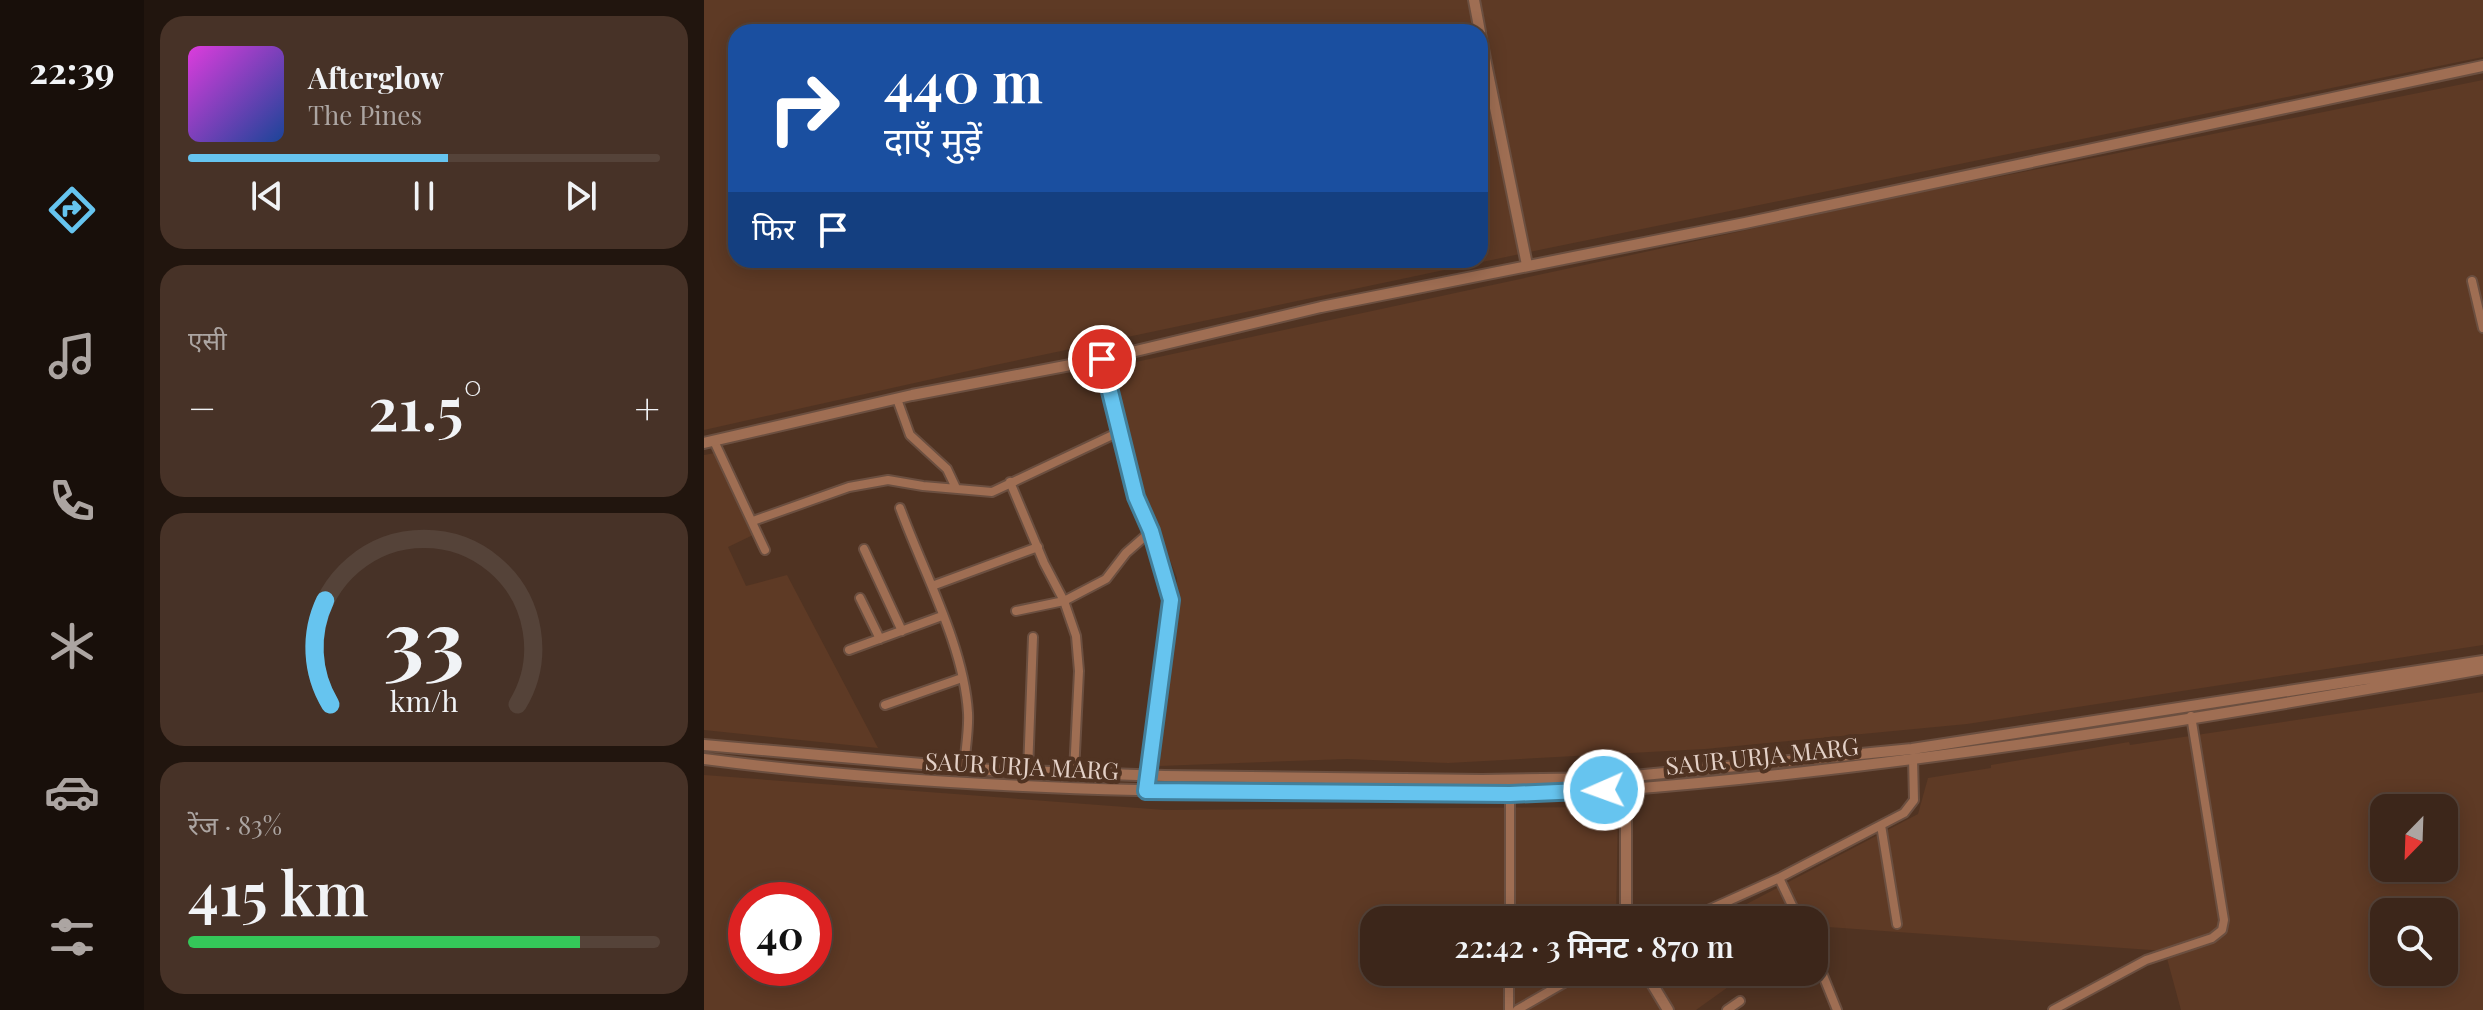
<!DOCTYPE html>
<html lang="hi">
<head>
<meta charset="utf-8">
<style>
	:root { --surface:#3c261a; --page:#473227; --text:#f1f3f6; --muted:#aca5a2; --line:#554339; --accent:#66c4ef }
	body { margin:0; font-family:"Playfair Display","Noto Sans Devanagari",serif; background:var(--page); color:var(--text); height:100vh; display:flex; flex-direction:column; font-size:30px; white-space:nowrap }
	* { box-sizing:border-box; margin:0 }
	p { font-size:26px; color:var(--muted) }
	.icon { flex:none; width:44px; height:44px; fill:none; stroke:currentColor; stroke-width:2; stroke-linecap:round; stroke-linejoin:round }
	.map { position:relative; flex:1; overflow:hidden }
	.side { display:flex; flex-direction:column; gap:16px; padding:16px; background:#21150e; width:560px }
	.side>* { flex:none }
	.hud { position:absolute; left:24px; top:24px; width:760px; height:244px; border-radius:24px; box-shadow:0 4px 20px #0003,0 0 0 2px var(--line); background:#1a4fa0; color:#fff; overflow:hidden }
	.needle { width:52px; rotate:203deg }
	.controls { position:absolute; left:1666px; top:794px; display:grid; gap:16px }
	.controls a { display:grid; place-items:center; width:88px; height:88px; border-radius:16px; background:var(--surface); box-shadow:0 4px 20px #0003,0 0 0 2px var(--line); font-size:40px }
	.speed { position:absolute; left:24px; top:882px; display:flex; gap:16px; font-size:40px; font-weight:700; text-align:center }
	.speed>* { display:grid; place-content:center; width:104px; height:104px; border-radius:50%; background:var(--surface); box-shadow:0 4px 20px #0003,0 0 0 2px var(--line); line-height:1 }
	.speed .limit { border:12px solid #d22; background:#fff; color:#111 }
	.pin { position:absolute; display:grid; place-items:center; width:68px; height:68px; color:#fff; margin:-34px; border:4px solid #fff; border-radius:50%; box-shadow:0 2px 8px #0007 }
	.me { position:absolute; width:88px; margin:-44px; rotate:268deg; stroke-linejoin:round; filter:drop-shadow(0 0 6px #0008) }
	.turn { display:flex; align-items:center; gap:28px; height:168px; padding:0 24px; font-size:36px }
	.turn .icon { width:104px; height:104px; stroke-width:2.5 }
	.turn b { display:block; font-size:56px; line-height:68px }
	.then { display:flex; align-items:center; height:76px; padding:0 24px; background:#0003; gap:16px; font-size:30px }
	.big { font-size:60px; font-weight:600; line-height:1.1 }
	.side .tile { flex:1; display:flex; flex-direction:column; justify-content:center; gap:12px; min-width:0; padding:0 28px; border-radius:24px; background:var(--page) }
	.side .dial { align-items:center; gap:0 }
	.dial svg { height:208px; overflow:visible; fill:none; stroke:var(--line); stroke-width:7; stroke-linecap:round; text-anchor:middle }
	.dial text { fill:var(--text); stroke:none }
	.song { display:flex; align-items:center; gap:24px }
	.cover { width:96px; height:96px; border-radius:12px; background:linear-gradient(135deg,hsl(300 70% 55%),hsl(220 70% 35%)) }
	.played { height:8px; border-radius:4px; background:linear-gradient(90deg,var(--accent) 55%,var(--line) 55%) }
	.keys { display:flex; justify-content:space-around; direction:ltr }
	.heat { display:flex; justify-content:space-between; align-items:center; font-size:44px; direction:ltr }
	.charge { height:12px; border-radius:6px; background:linear-gradient(90deg,#34c759 83%,var(--line) 0) }
	.trip { position:absolute; left:656px; top:906px; width:468px; height:80px; border-radius:24px; background:var(--surface); box-shadow:0 4px 20px #0003,0 0 0 2px var(--line); font-weight:600; line-height:80px; text-align:center }
	main { display:flex; flex:1; min-height:0 }
	.tab-bar { display:flex; flex-direction:column; width:144px; justify-content:space-around; align-items:center; background:#180f0a; color:var(--muted) }
	.tab-bar .icon { width:56px; height:56px }
	.tab-bar .active { color:var(--accent) }
	.tab-bar b { font-size:36px; color:var(--text) }
	.map>svg:first-child { display:block }
	.built { fill:#5e3a25; fill-rule:evenodd }
	.lines { fill:none; stroke-linecap:round; stroke-linejoin:round }
	.minor-casing { stroke:#6b4f40; stroke-width:12 }
	.tertiary-casing { stroke:#6b4f40; stroke-width:14 }
	.minor { stroke:#9f6e53; stroke-width:8 }
	.tertiary { stroke:#9f6e53; stroke-width:10 }
	.route-casing { stroke:#427f9b; stroke-width:20 }
	.route { stroke:#66c4ef; stroke-width:14 }
	.labels { text-anchor:middle; dominant-baseline:central; stroke-width:8; stroke-linejoin:round; paint-order:stroke }
	.street-label { font-size:24px; fill:#e4d1c7; stroke:#503322 }
</style>
</head>
<body>
<main>
<nav class="tab-bar">
<b>22:39</b>
<svg class="icon active" aria-label="directions" viewBox="0 0 24 24"><path d="M12 3l9 9-9 9-9-9zM9 14v-3h6M13 9l2 2-2 2"/></svg>
<svg class="icon" aria-label="music" viewBox="0 0 24 24"><path d="M9 18V5l10-2v13"/><circle cx="6" cy="18" r="3"/><circle cx="16" cy="16" r="3"/></svg>
<svg class="icon" aria-label="phone" viewBox="0 0 24 24"><path d="M5 4h4l2 5-3 2q2 4 5 5l2-3 5 2v4C11 20 4 13 5 4z"/></svg>
<svg class="icon" aria-label="climate" viewBox="0 0 24 24"><path d="M12 3v18M4 7l16 10M4 17L20 7"/></svg>
<svg class="icon" aria-label="car" viewBox="0 0 24 24"><path d="M5 17H2v-5l4-1 3-4h7l3 4 3 1v5h-3M9 17h6M6 11h13"/><circle cx="7" cy="17" r="2"/><circle cx="17" cy="17" r="2"/></svg>
<svg class="icon" aria-label="filters" viewBox="0 0 24 24"><path d="M4 7h16M4 17h16"/><circle cx="9" cy="7" r="2"/><circle cx="15" cy="17" r="2"/></svg>
</nav>
<section class="side">
<div class="tile">
<div class="song"><i class="cover"></i><div><b>Afterglow</b><p>The Pines</p></div></div>
<div class="played"></div>
<div class="keys"><svg class="icon" aria-label="previous" viewBox="0 0 24 24"><path d="M18 5L8 12l10 7zM5 5v14"/></svg><svg class="icon" aria-label="pause" viewBox="0 0 24 24"><path d="M8 5v14M16 5v14"/></svg><svg class="icon" aria-label="next" viewBox="0 0 24 24"><path d="M6 5l10 7-10 7zM19 5v14"/></svg></div>
</div>
<div class="tile"><p>एसी</p>
<div class="heat"><a>−</a><b class="big">21.5°</b><a>+</a></div>
</div>
<div class="tile dial"><svg viewBox="0 0 100 80">
<path d="M14 69A42 42 0 1 1 86 69"/>
<path d="M14 69A42 42 0 0 1 12 29" stroke="#66c4ef"/>
<text x="50" y="56" font-size="32" font-weight="700">33</text>
<text x="50" y="72" font-size="11">km/h</text>
</svg></div>
<div class="tile"><p>रेंज · 83%</p><b class="big">415 km</b><div class="charge"></div></div>
</section>
<div class="map">
<svg width="1779" height="1010" viewBox="0 0 1779 1010">
	<rect width="100%" height="100%" fill="#503322"/>
	<!-- built -->
	<path class="built" d="M0,0h1779v57l-944,193 -544,115 -291,65zM32,32h744v228h-744z
		M1779,80v565l-516,79 -262,25 -257,14 -101,-4 -188,7 18,-188 -35,-91 -34,-119 810,-175z
		M11,453l38,82 -25,12 18,39 41,-11 91,173 -174,-18v-275z
		M1779,692v318h-302l-16,-59 -351,-25v-6h-98l202,-106 10,-36 63,-10v-3l138,-23 1,3zM1680,808h60v60h-60zM1680,912h60v60h-60z
		M0,775l461,35 453,-3 -2,113h-242v52h375l-53,38h-992zM42,900h68v68h-68z"/>
	<g class="lines">
		<defs>
			<path id="minor" d="M1768,281l11,47
				M398,359l34,138 15,34 20,69 -25,191
				M193,399l13,36 37,34 9,19
				M10,441l51,109
				M306,482l34,81 20,38 12,35 3,35 -5,102
				M196,508c23,63 64,138 68,205 1,18 -3,38 -4,56
				M49,521l96,-34 39,-7 35,6 69,6 127,-60
				M160,549l38,82
				M228,586l106,-39
				M156,598l20,41
				M312,611l48,-10 42,-22 20,-26 25,-22
				M145,650l93,-34
				M181,705l77,-27
				M324,771l5,-134
				M1177,825l16,99
				M1075,878l20,42
				M806,920v-140
				M982,920l93,-42 125,-65 10,-13 -1,-42
				M1110,953l23,57
				M805,1010v-38
				M813,1010l66,-38
				M1023,1010l13,-9
				M1349,1010l93,-50 66,-22 10,-8 2,-10 -33,-204"/>
			<path id="tertiary" d="M770,0l6,32
				M776,34l47,231
				M0,443l208,-48 190,-36 219,-52 424,-84 738,-157
				M0,745l287,25 174,6 317,4 131,-2 299,-29 571,-88
				M0,759c208,27 419,33 628,34 99,0 198,4 297,-4 286,-23 571,-70 854,-120
				M922,920v-138
				M941,972l23,38"/>
		</defs>
		<!-- minor casing -->
		<use href="#minor" class="minor-casing"/>
		<!-- tertiary casing -->
		<use href="#tertiary" class="tertiary-casing"/>
		<!-- minor -->
		<use href="#minor" class="minor"/>
		<!-- tertiary -->
		<use href="#tertiary" class="tertiary"/>
	</g>
	<g class="lines">
		<defs>
			<path id="route" d="M398,359l34,138 15,34 20,69 -25,191 364,3 94,-4"/>
		</defs>
		<!-- route casing -->
		<use href="#route" class="route-casing"/>
		<!-- route -->
		<use href="#route" class="route"/>
	</g>
	<g class="labels">
		<!-- street labels -->
		<g class="street-label">
			<text transform="translate(1058 755) rotate(-6)">SAUR URJA MARG</text>
			<text transform="translate(318 765) rotate(3)">SAUR URJA MARG</text>
		</g>
	</g>
</svg>
<div class="controls">
<a><svg class="needle" viewBox="-14 -14 28 28"><path d="M0-13l5 13h-10z" fill="#e53935"/><path d="M0 13l5-13h-10z" fill="#aca5a2"/></svg></a>
<a><svg class="icon" aria-label="search" viewBox="0 0 24 24"><circle cx="10" cy="10" r="6"/><path d="M15 15l6 6"/></svg></a>
</div>
<div class="speed"><div class="limit">40</div></div>
<div class="pin" style="left:398px;top:359px;background:#d93025"><svg class="icon" aria-label="arrive" viewBox="0 0 24 24"><path d="M6 21V4h12l-3 4 3 4H6"/></svg></div>
<svg class="me" style="left:900px;top:790px" viewBox="-20 -20 40 40"><circle r="17" fill="#66c4ef" stroke="#fff" stroke-width="3"/><path d="M0-11L8 9 0 5-8 9z" fill="#fff"/></svg>
<div class="trip">22:42 · 3 मिनट · 870 m</div>
<div class="hud">
<div class="turn"><svg class="icon" aria-label="right" viewBox="0 0 24 24"><path d="M7 20v-9h11M14 6l5 5-5 5"/></svg><div><b>440 m</b>दाएँ मुड़ें</div></div>
<div class="then">फिर<svg class="icon" aria-label="arrive" viewBox="0 0 24 24"><path d="M6 21V4h12l-3 4 3 4H6"/></svg></div>
</div>
</div>
</main>
</body>
</html>
